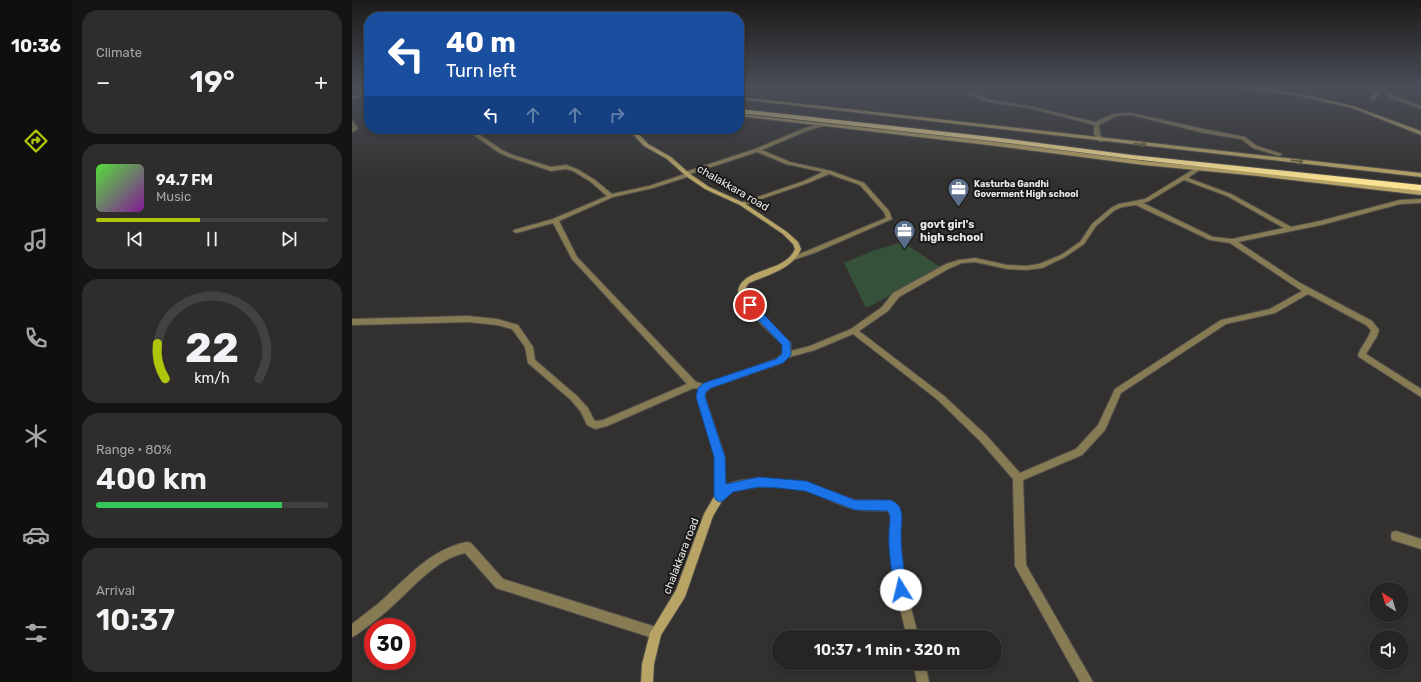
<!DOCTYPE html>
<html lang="en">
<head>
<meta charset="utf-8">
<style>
	:root { --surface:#262523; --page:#2e2d2b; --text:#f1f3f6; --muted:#a4a5a6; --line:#424241; --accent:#aec509 }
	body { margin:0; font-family:Rubik,sans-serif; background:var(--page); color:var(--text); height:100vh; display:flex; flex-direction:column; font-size:15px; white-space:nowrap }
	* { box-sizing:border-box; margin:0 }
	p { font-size:13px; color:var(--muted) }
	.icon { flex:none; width:22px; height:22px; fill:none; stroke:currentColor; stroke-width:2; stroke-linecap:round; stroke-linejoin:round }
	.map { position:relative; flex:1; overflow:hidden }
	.drawer { display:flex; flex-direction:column; gap:10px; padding:10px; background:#151413; width:280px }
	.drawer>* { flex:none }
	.banner { position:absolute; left:12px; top:12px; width:380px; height:122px; border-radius:16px; box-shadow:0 2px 6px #0003,0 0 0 1px var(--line); background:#1a4fa0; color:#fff; overflow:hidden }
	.needle { width:26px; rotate:323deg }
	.fabs { position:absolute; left:1017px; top:582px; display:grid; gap:8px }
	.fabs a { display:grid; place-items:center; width:40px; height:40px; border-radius:50%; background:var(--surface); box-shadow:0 2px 6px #0003,0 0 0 1px var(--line); font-size:20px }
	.speed { position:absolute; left:12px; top:618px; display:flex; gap:8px; font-size:20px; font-weight:700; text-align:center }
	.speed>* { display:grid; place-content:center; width:52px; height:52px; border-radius:50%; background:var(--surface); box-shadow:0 2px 6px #0003,0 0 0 1px var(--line); line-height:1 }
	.speed .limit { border:6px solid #d22; background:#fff; color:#111 }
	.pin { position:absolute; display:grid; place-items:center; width:34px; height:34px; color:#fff; margin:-17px; border:2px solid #fff; border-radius:50%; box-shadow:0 1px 4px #0007 }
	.me { position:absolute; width:44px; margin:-22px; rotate:351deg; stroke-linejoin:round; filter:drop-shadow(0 0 3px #0008) }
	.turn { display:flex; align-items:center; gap:14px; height:84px; padding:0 16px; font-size:18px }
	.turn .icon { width:52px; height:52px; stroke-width:2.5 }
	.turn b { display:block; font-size:28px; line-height:34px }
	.lanes { display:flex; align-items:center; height:38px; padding:0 16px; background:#0003; justify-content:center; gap:20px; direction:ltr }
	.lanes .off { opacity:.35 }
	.big { font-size:30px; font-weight:600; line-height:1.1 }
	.drawer .tile { flex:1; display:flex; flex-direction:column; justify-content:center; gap:6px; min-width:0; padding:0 14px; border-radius:16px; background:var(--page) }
	.drawer .dial { align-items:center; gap:0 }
	.dial svg { height:104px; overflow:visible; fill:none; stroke:var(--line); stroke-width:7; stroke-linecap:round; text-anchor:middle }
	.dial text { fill:var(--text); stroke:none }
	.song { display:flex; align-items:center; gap:12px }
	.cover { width:48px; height:48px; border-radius:6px; background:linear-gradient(135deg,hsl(110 70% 55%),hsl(290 70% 35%)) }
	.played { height:4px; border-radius:2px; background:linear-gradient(90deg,var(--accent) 45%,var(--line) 45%) }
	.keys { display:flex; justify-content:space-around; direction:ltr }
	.heat { display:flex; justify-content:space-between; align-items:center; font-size:22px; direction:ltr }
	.charge { height:6px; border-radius:3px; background:linear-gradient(90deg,#34c759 80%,var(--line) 0) }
	.trip { position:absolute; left:420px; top:630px; width:230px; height:40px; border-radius:20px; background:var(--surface); box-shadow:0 2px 6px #0003,0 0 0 1px var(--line); font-weight:600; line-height:40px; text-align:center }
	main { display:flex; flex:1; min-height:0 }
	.menu { display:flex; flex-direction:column; width:72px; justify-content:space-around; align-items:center; background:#0f0f0e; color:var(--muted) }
	.menu .icon { width:28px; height:28px }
	.menu .on { color:var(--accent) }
	.menu b { font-size:18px; color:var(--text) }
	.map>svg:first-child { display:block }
	.green { fill:#36513a }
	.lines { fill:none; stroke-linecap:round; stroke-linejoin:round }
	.street-casing { stroke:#504e4c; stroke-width:2 }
	.secondary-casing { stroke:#504e4c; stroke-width:2 }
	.highway-casing { stroke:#504e4c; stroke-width:2 }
	.street { fill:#877b54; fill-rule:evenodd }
	.secondary { fill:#b8a465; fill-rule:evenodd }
	.highway { fill:#fae293; fill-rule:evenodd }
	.oneway { stroke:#695e3e }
	.route { fill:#1a73e8; stroke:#114b97 }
	.labels { text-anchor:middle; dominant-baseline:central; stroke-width:4; stroke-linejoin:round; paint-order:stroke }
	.far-poi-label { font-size:9px; font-weight:bold; fill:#e9e7e6; stroke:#1a1918; text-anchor:start }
	.street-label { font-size:11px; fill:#e9e7e6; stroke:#1a1918 }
	.poi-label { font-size:11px; font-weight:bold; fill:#e9e7e6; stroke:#1a1918; text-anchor:start }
</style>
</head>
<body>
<main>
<nav class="menu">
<b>10:36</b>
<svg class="icon on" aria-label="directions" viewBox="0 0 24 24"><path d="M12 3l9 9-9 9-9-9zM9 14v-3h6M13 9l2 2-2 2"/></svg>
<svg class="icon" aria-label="music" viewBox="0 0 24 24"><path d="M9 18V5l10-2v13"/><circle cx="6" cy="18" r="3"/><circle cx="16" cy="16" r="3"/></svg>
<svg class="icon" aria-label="phone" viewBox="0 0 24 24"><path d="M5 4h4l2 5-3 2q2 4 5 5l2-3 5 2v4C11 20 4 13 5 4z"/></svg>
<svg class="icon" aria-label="climate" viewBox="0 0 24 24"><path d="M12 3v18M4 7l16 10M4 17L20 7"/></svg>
<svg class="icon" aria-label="car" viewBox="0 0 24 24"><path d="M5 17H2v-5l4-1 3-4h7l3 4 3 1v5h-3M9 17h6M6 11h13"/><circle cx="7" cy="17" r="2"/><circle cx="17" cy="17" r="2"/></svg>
<svg class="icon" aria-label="filters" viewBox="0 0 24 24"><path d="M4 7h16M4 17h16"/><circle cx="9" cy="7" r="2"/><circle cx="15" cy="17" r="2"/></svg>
</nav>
<section class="drawer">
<div class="tile"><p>Climate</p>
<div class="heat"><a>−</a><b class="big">19°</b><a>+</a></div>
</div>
<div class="tile">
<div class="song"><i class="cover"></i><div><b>94.7 FM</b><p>Music</p></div></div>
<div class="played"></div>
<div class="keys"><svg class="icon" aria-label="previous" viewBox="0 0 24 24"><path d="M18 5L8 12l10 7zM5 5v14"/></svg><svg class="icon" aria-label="pause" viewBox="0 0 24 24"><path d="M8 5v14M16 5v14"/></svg><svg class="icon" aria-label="next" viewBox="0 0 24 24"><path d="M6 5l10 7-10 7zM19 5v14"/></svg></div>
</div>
<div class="tile dial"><svg viewBox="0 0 100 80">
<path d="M14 69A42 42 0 1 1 86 69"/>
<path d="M14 69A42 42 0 0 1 8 42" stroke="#aec509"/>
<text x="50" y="56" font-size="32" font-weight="700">22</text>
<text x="50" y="72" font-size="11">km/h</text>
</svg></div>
<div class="tile"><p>Range · 80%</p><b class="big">400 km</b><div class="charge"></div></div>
<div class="tile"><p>Arrival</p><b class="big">10:37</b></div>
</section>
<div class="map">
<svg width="1069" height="682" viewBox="0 0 1069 682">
	<rect width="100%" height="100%" fill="#33312f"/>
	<!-- green -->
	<path class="green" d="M547,243l11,4 32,21 -76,40 -22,-45 28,-12z"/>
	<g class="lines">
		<defs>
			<path id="street" d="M0,86l17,4v4l-17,5v-2l15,-5 -15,-5z
				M632,86h6l-18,7 19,7 38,6 66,16 18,-8 18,-1 73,16 41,8 12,9 25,8 -3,2 -26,-8 -12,-9 -37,-6 -73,-18 -15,1 -17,9 1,9 4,6 -3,2 -2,-1 -5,-7v-9l-65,-17 -41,-6 -22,-9z
				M1024,86h5l14,10 26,10v3l-30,-11 -10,-8 -7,10h-4v-1l8,-11z
				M0,121l2,1 4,7 -6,3z
				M470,123l3,2 -1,1 -15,4 -47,20 28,12 41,9 33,12 25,28 3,8 -78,34 -21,7 -3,-2 96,-40 -2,-6 -24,-27 -31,-11 -21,9 -64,22h-4v-2l64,-22 19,-9 -37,-8 -29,-12 -67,22v2l-37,12 -40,9 -54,24 18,36 119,125 11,3 1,2 -1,2 -3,1 -10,-2 -87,38 -12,3 -8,-4 -6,-13 -10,-12 -43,-37 -3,-16 -13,-18 -15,-4 -29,-3 -116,3v-6l116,-3 29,3 21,6 15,22 2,13 42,36 11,12 6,12 2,1 7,-1 84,-36 -115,-125 -19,-36 -37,10 -3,-2 1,-1 39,-11 54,-23 -16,-14 -18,-11 -7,-2 -15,2 -42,-14 -11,-5 -33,-23h6l31,21 11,5 38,12 15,-2 11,4 18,11 17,14 37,-8 36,-12v-2l70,-23 50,-21z
				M847,166l2,1v2l-13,9 43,16 60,33 29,-6 80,-21 21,-1v4l-21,1 -79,21 -83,17 62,41 72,38 7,9 -2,6 -11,18 55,35v8l-62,-40 -1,-2c3,-9 10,-15 13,-25l-5,-5 -58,-31 -33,19 -49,11 -105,69 -16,37 -23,25 -59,25 3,85 67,117h-13l-65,-116 -2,-87 -33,-38 -42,-41 -85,-66 -38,16 -29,8 -4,-3 1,-2 27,-7 41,-17 31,-22 11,-14 53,-29 13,-4 16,-2 32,7 19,1 13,-2 22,-9 19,-13 12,-18 19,-16 8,-4 26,-5zM832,180l43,16 57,32 -52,11 -19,-2 -70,-34 6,-2zM784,205l74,35 20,3 72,48 -32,18 -49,11 -106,69 -17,36 -22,24 -56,24 -34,-38 -42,-39 -85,-65 29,-20 11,-14 51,-29 12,-5 13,-1 32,7 19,1 16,-2 23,-11 19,-13 12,-18 19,-16 7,-3z
				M407,478l47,4 23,9 26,9 36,1 4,2c8,10 5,20 5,33 2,34 9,68 19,101h-12l-9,-37 -5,-25 -3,-38v-21l-2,-5c-10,-1 -23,1 -34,-2 -17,-3 -32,-14 -48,-19 -14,-4 -62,-5 -74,1 -4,3 -7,8 -12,9l-4,-1 -1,-3c7,-16 29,-16 44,-18z
				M1044,531l25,8v10l-29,-9 -1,-4 1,-4z
				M115,542l4,1 32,36 153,48 4,2 2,4 -2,4 -4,2 -160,-51 -31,-35c-30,6 -55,38 -77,57 -10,9 -21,17 -32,25l-4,2v-13c9,-7 18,-14 27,-21 27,-24 51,-54 88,-61z
				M561,663h12l4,19h-12z"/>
			<path id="secondary" d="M882,86h11l55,8 53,12 68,25v4l-69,-27 -52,-12 -64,-9z
				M387,97l682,76v4l-682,-78z
				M387,114l249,27 156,20 114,11 163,19v4l-163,-19 -114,-11 -156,-20 -249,-29z
				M276,129h6l14,15 23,13 19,17 19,13 35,16 43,29 11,10 3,7c-8,20 -34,26 -52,34 -2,2 -4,5 -4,9 2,13 34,40 45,50 3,9 -1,15 -8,21l-72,25 -4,4 -1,5 20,60v39l-12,20 -28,81 -24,38 -7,29 -1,18h-12l1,-18 8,-31 26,-43 28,-76 11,-19v-38l-18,-60 2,-8 5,-5 72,-25 6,-5 1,-9c-12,-12 -44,-39 -45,-55 6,-23 47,-17 57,-41l-2,-5 -10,-10 -43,-29 -35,-16 -19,-13 -19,-17 -23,-13z"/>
			<path id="highway" d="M387,109l253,28 140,18 289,30v6l-289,-32 -140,-18 -253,-28z"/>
		</defs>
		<!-- street casing -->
		<use href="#street" class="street-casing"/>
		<!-- secondary casing -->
		<use href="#secondary" class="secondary-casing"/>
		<!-- highway casing -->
		<use href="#highway" class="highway-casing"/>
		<!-- street -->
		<use href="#street" class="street"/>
		<!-- secondary -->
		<use href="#secondary" class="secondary"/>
		<!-- highway -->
		<use href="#highway" class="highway"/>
	</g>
	<!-- one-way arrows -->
	<defs><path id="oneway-shaft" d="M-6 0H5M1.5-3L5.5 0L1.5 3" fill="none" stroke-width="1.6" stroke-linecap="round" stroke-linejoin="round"/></defs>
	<g class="oneway">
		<use href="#oneway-shaft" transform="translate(788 144) rotate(6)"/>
		<use href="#oneway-shaft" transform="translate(945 161) rotate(7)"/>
	</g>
	<!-- sky -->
	<linearGradient id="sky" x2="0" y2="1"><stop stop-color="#1c1b1a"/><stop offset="0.48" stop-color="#4a4e58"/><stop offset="1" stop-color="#4a4e58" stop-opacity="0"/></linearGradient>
	<rect width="1069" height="181" fill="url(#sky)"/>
	<!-- route -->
	<path class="route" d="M394,303h7l37,39 1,13 -8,8 -72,25 -5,4 -1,5 20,60 1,27 33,-7 47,4 49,19h35c6,2 10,6 11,11 2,7 0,15 0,22 0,19 3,38 6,57l-2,4 -4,2 -5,-2 -2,-4c-2,-19 -6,-38 -5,-58 0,-7 3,-15 -1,-21l-33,-1 -50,-19 -27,-3 -19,-1 -26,5 -9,8 -4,2 -4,-2 -2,-4v-39l-18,-60 2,-9 6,-5 72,-24 6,-5v-9l-36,-38 -1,-2z"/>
	<!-- icons -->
	<defs>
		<symbol id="office-pin" viewBox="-11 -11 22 30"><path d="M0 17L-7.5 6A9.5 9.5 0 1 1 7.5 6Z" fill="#5c6f8a" stroke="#1a1918"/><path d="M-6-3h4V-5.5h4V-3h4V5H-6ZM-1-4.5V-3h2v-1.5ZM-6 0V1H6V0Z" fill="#fff"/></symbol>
	</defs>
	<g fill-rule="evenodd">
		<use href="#office-pin" x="594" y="176" width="25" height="34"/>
		<use href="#office-pin" x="540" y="218" width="25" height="34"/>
	</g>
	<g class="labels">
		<!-- far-poi labels -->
		<g class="far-poi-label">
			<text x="622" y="184">Kasturba Gandhi<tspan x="622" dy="10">Goverment High school</tspan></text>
		</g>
		<!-- street labels -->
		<g class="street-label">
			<text transform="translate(381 188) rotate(30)">chalakkara road</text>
			<text transform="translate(329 556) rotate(-69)">chalakkara road</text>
		</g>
		<!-- poi labels -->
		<g class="poi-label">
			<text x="568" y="224">govt girl's<tspan x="568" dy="13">high school</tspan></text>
		</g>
	</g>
</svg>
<div class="fabs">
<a><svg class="needle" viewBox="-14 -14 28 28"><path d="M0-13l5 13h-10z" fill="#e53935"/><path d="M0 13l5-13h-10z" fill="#a4a5a6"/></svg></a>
<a><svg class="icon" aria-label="sound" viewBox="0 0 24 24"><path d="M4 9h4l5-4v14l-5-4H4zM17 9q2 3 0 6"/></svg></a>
</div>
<div class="speed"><div class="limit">30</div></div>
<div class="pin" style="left:398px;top:305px;background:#d93025"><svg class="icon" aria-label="arrive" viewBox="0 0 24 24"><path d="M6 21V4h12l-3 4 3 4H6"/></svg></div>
<svg class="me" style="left:549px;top:590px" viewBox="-20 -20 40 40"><circle r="19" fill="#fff"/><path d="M0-13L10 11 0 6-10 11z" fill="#1a73e8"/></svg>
<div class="trip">10:37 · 1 min · 320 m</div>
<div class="banner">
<div class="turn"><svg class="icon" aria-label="left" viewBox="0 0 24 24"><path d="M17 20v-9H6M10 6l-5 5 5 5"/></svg><div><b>40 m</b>Turn left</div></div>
<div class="lanes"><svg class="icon" aria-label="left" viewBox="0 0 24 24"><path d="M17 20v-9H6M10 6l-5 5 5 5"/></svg><svg class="icon off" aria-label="ahead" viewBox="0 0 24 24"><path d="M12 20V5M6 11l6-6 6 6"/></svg><svg class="icon off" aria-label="ahead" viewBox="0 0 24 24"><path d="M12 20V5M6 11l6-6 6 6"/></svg><svg class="icon off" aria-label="right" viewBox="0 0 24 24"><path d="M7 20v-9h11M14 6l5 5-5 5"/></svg></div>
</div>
</div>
</main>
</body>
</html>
